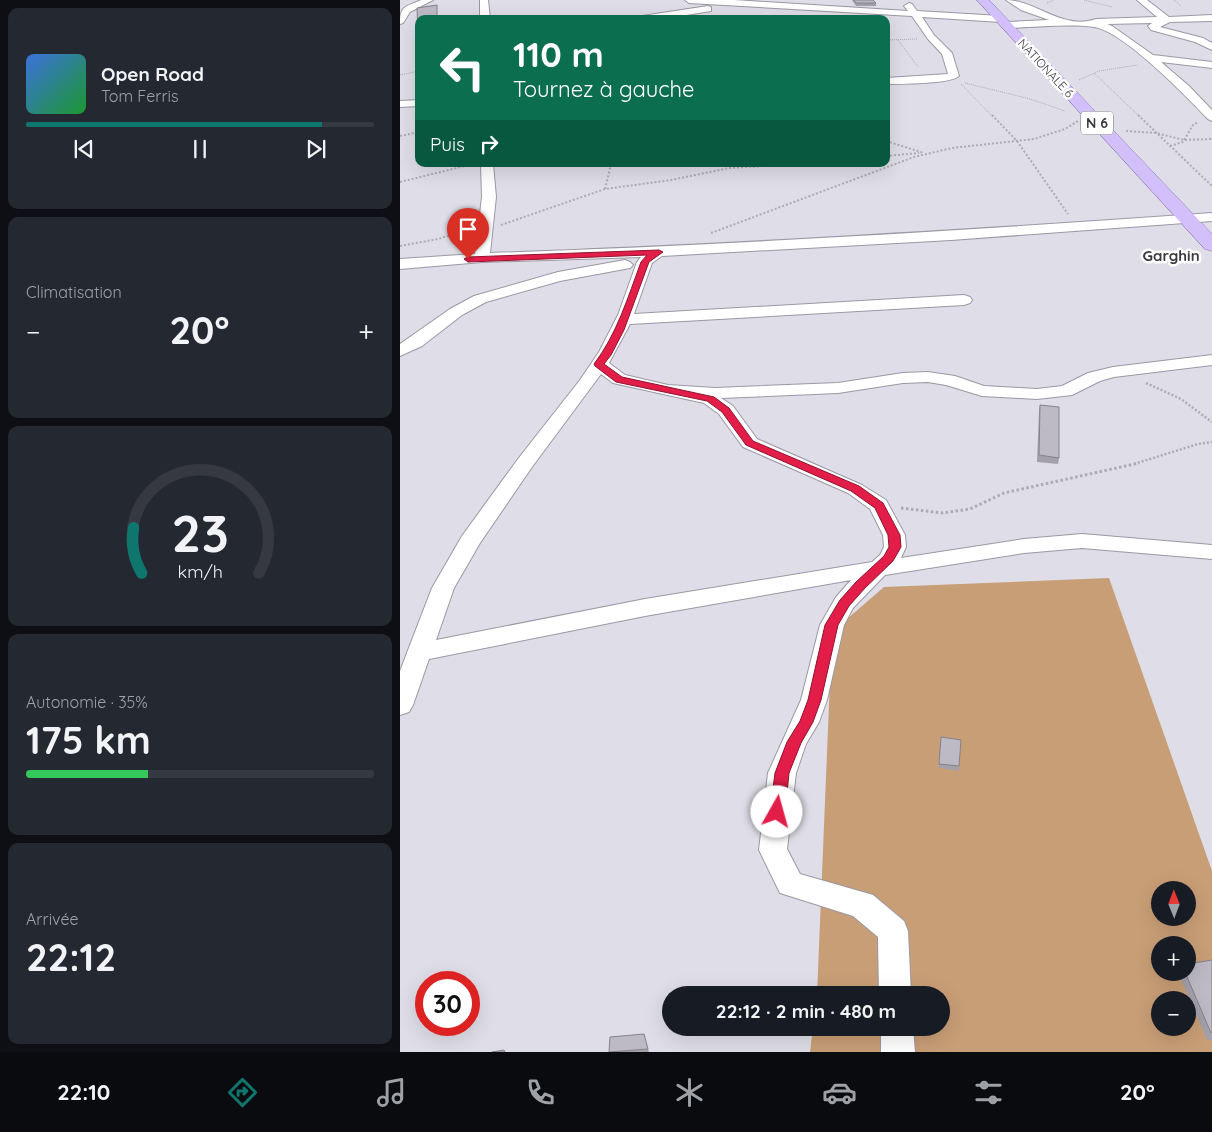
<!DOCTYPE html>
<html lang="fr">
<head>
<meta charset="utf-8">
<style>
	:root { --surface:#171b24; --page:#242831; --text:#f1f3f6; --muted:#9ea1a6; --line:#363941; --accent:#0f766e }
	body { margin:0; font-family:Quicksand,sans-serif; background:var(--page); color:var(--text); height:100vh; display:flex; flex-direction:column; font-size:19px; white-space:nowrap }
	* { box-sizing:border-box; margin:0 }
	p { font-size:16px; color:var(--muted) }
	.icon { flex:none; width:28px; height:28px; fill:none; stroke:currentColor; stroke-width:2; stroke-linecap:round; stroke-linejoin:round }
	.map { position:relative; flex:1; overflow:hidden }
	.side { display:flex; flex-direction:column; gap:8px; padding:8px; background:#0d0f14; width:400px }
	.side>* { flex:none }
	.hud { position:absolute; left:15px; top:15px; width:475px; height:152px; border-radius:10px; box-shadow:0 5px 20px #0002; background:#0b6e4f; color:#fff; overflow:hidden }
	.needle { width:32px; rotate:359deg }
	.fabs { position:absolute; left:751px; top:881px; display:grid; gap:10px }
	.fabs a { display:grid; place-items:center; width:45px; height:45px; border-radius:50%; background:var(--surface); box-shadow:0 5px 20px #0002; font-size:25px }
	.speed { position:absolute; left:15px; top:971px; display:flex; gap:10px; font-size:25px; font-weight:700; text-align:center }
	.speed>* { display:grid; place-content:center; width:65px; height:65px; border-radius:50%; background:var(--surface); box-shadow:0 5px 20px #0002; line-height:1 }
	.speed .limit { border:8px solid #d22; background:#fff; color:#111 }
	.pin { position:absolute; display:grid; place-items:center; width:42px; height:42px; color:#fff; margin:-51px -21px; border-radius:50% 50% 50% 0; rotate:-45deg; box-shadow:0 0 5px #0007 }
	.pin .icon { rotate:45deg }
	.me { position:absolute; width:55px; margin:-28px; rotate:7deg; stroke-linejoin:round; filter:drop-shadow(0 0 4px #0008) }
	.turn { display:flex; align-items:center; gap:18px; height:105px; padding:0 15px; font-size:22px }
	.turn .icon { width:65px; height:65px; stroke-width:2.5 }
	.turn b { display:block; font-size:35px; line-height:42px }
	.then { display:flex; align-items:center; height:48px; padding:0 15px; background:#0003; gap:10px; font-size:19px }
	.big { font-size:38px; font-weight:800; line-height:1.1 }
	.side .widget { flex:1; display:flex; flex-direction:column; justify-content:center; gap:8px; min-width:0; padding:0 18px; border-radius:10px; background:var(--page) }
	.side .dial { align-items:center; gap:0 }
	.dial svg { height:130px; overflow:visible; fill:none; stroke:var(--line); stroke-width:7; stroke-linecap:round; text-anchor:middle }
	.dial text { fill:var(--text); stroke:none }
	.song { display:flex; align-items:center; gap:15px }
	.cover { width:60px; height:60px; border-radius:8px; background:linear-gradient(135deg,hsl(220 70% 55%),hsl(130 70% 35%)) }
	.played { height:5px; border-radius:2px; background:linear-gradient(90deg,var(--accent) 85%,var(--line) 85%) }
	.keys { display:flex; justify-content:space-around; direction:ltr }
	.heat { display:flex; justify-content:space-between; align-items:center; font-size:28px; direction:ltr }
	.charge { height:8px; border-radius:4px; background:linear-gradient(90deg,#34c759 35%,var(--line) 0) }
	.trip { position:absolute; left:262px; top:986px; width:288px; height:50px; border-radius:25px; background:var(--surface); box-shadow:0 5px 20px #0002; font-weight:800; line-height:50px; text-align:center }
	.menu { display:flex; height:80px; justify-content:space-around; align-items:center; background:#090b0e; color:var(--muted) }
	.menu .icon { width:35px; height:35px }
	.menu .current { color:var(--accent) }
	.menu b { font-size:22px; color:var(--text) }
	main { display:flex; flex:1; min-height:0 }
	.map>svg:first-child { display:block }
	.forest { fill:#c89e76; fill-rule:evenodd }
	.lines { fill:none; stroke-linecap:round; stroke-linejoin:round }
	.minor-casing { stroke:#9b98a3; stroke-width:2 }
	.primary-casing { stroke:#8a75b6; stroke-width:1 }
	.path-far3 { stroke:#adabb3; stroke-width:1; stroke-dasharray:1 1; stroke-linecap:butt }
	.path-far2 { stroke:#adabb3; stroke-width:2; stroke-dasharray:2 2; stroke-linecap:butt }
	.path-far1 { stroke:#adabb3; stroke-width:2.5; stroke-dasharray:2 2; stroke-linecap:butt }
	.path { stroke:#adabb3; stroke-width:3; stroke-dasharray:2.5 2.5; stroke-linecap:butt }
	.minor { fill:#fff; fill-rule:evenodd }
	.primary { fill:#d3bffa; fill-rule:evenodd }
	.wall { fill:#a3a0a9 }
	.building { fill:#bdbac5; stroke:#84828a }
	.route { fill:#e11d48; stroke:#92132f }
	.labels { text-anchor:middle; dominant-baseline:central; stroke-width:5; stroke-linejoin:round; paint-order:stroke }
	.far-street-label { font-size:12px; fill:#3b393e; stroke:#fff }
	.shield { fill:#fff; stroke:#767478; stroke-width:1 }
	.shield-label { font-size:14px; font-weight:bold; fill:#3b393e }
	.far-quarter-label { font-size:15px; font-weight:bold; fill:#3b393e; stroke:#fff }
</style>
</head>
<body>
<main>
<section class="side">
<div class="widget">
<div class="song"><i class="cover"></i><div><b>Open Road</b><p>Tom Ferris</p></div></div>
<div class="played"></div>
<div class="keys"><svg class="icon" aria-label="previous" viewBox="0 0 24 24"><path d="M18 5L8 12l10 7zM5 5v14"/></svg><svg class="icon" aria-label="pause" viewBox="0 0 24 24"><path d="M8 5v14M16 5v14"/></svg><svg class="icon" aria-label="next" viewBox="0 0 24 24"><path d="M6 5l10 7-10 7zM19 5v14"/></svg></div>
</div>
<div class="widget"><p>Climatisation</p>
<div class="heat"><a>−</a><b class="big">20°</b><a>+</a></div>
</div>
<div class="widget dial"><svg viewBox="0 0 100 80">
<path d="M14 69A42 42 0 1 1 86 69"/>
<path d="M14 69A42 42 0 0 1 9 41" stroke="#0f766e"/>
<text x="50" y="56" font-size="32" font-weight="700">23</text>
<text x="50" y="72" font-size="11">km/h</text>
</svg></div>
<div class="widget"><p>Autonomie · 35%</p><b class="big">175 km</b><div class="charge"></div></div>
<div class="widget"><p>Arrivée</p><b class="big">22:12</b></div>
</section>
<div class="map">
<svg width="812" height="1052" viewBox="0 0 812 1052">
	<rect width="100%" height="100%" fill="#dfdde7"/>
	<!-- forest -->
	<path class="forest" d="M709,578l103,293v181h-402l3,-24h128v-33h-124l15,-363 52,-45zM760,890h28v28h-28zM760,945h28v27h-28zM760,1000h28v28h-28z"/>
	<g class="lines">
		<defs>
			<path id="minor" d="M21,0h12l-23,12 -7,11 -3,1c0,-19 6,-17 21,-24z
				M80,0h8l2,19h-10z
				M285,0h49l174,11 -4,-5 5,-3 3,1 5,7 84,5 5,3 -5,3 -79,-5 12,18 18,18 7,23c-9,8 -58,8 -73,8v-6l62,-4 -6,-20 -14,-15 -16,-23 -223,-13z
				M606,0c29,0 57,31 90,19l61,-2 -20,-17h10l22,17 43,-2v6l-42,1 -10,5 43,11 9,5v7l-17,-8 -44,-12 -3,-4 4,-3 -45,1 5,2 41,29 59,7v6l-51,-6 28,24 23,24v11l-4,-2c-21,-22 -85,-88 -114,-92 -22,-3 -43,-1 -65,0 -8,0 -18,2 -26,0v-4l3,-1 43,-2 -28,-10z
				M308,6l3,1v4l-49,8h-25l5,-3z
				M19,100v6l-19,1v-6z
				M81,164h12l3,33 -6,56c241,-8 481,-23 722,-40v8l-261,19 -289,16 -10,7 -18,51 330,-19 6,2 2,3 -2,3 -6,2 -334,19 -21,39 16,12 43,10 47,3 123,-5 65,-10 25,-1 27,4 29,10 53,3 25,-3 26,-13 25,-6 99,-12v10l-98,12 -14,4 -28,14 -35,4 -55,-3 -36,-11 -18,-3 -25,1 -65,10 -117,5 12,8 24,33 105,46 24,15 19,35 1,12 -5,11 123,-19 58,-5 130,11v14l-130,-11 -58,5 -139,22 -32,33 -9,17 -17,75 -8,22 -13,22 -10,29 -9,76 13,25 73,21 31,26 4,10 3,64h-32l-1,-58 -25,-21 -73,-23 -21,-43 9,-77 33,-73 19,-75 16,-28 15,-17 -206,36 -216,43 -16,46 -4,7 -9,3v-44l32,-83 30,-52 56,-77 62,-79 19,-28 19,-37 19,-53 4,-5 -159,5 -82,7v-10l75,-5 7,-57zM201,374l12,9 91,20 15,11 24,33 105,46 22,16 13,26 1,12 -4,8 -8,7 -227,37 -209,41 18,-52 26,-45 52,-76z
				M225,260l5,2 3,3 -3,3 -70,13 -74,21 -24,13 -40,31 -22,10v-12l50,-35 24,-13 84,-24z
				M481,1028h32l2,24h-34z"/>
			<path id="primary" d="M577,0h12l223,234v17l-7,-2z"/>
		</defs>
		<!-- minor casing -->
		<use href="#minor" class="minor-casing"/>
		<!-- primary casing -->
		<use href="#primary" class="primary-casing"/>
		<!-- path-far3 -->
		<path class="path-far3" d="M684,0l28,7
			M774,0l7,6
			M647,3l7,-3
			M486,40l32,-1
			M498,40l20,27
			M694,73l46,44
			M0,75l19,-4
			M679,80l20,-9 38,-6
			M565,83l65,16 35,12
			M561,84l32,33"/>
		<!-- path-far2 -->
		<path class="path-far2" d="M592,115l25,26 51,73
			M738,115l74,71
			M726,131l30,2 28,7 28,-1
			M0,136l19,-4
			M486,141l38,12
			M770,146l13,-4 10,-17 5,-3
			M486,156l33,-3
			M0,182l73,-18
			M205,189l6,-25
			M101,225l104,-36 66,-9 58,-12 71,-4
			M311,233l203,-76 38,-9 82,-9 31,-10 13,-8
			M0,246l38,-7 32,-10"/>
		<!-- path-far1 -->
		<path class="path-far1" d="M746,383l35,16 31,23
			M734,464l64,-20 14,-2"/>
		<!-- path -->
		<path class="path" d="M501,508l41,5 28,-4 34,-16 135,-30"/>
		<!-- minor -->
		<use href="#minor" class="minor"/>
		<!-- primary -->
		<use href="#primary" class="primary"/>
	</g>
	<!-- wall -->
	<path class="wall" d="M452,0h21l3,3v3h-20z
		M640,405l19,53 -1,6 -21,-2 2,-51z
		M541,737l18,29v5l-20,-3z
		M812,960v80h-5l-29,-68h10z
		M244,1034l5,18h-40z"/>
	<!-- building -->
	<path class="building" d="M453,0h20l3,3h-20z
		M37,5v14h-18v15h-1l-1,-26z
		M640,405l19,2v51l-20,-3z
		M541,737l20,3 -2,26 -20,-2z
		M812,960v72l-1,1 -26,-61h3v-8z
		M244,1034l4,15 -39,3 1,-15z
		M104,1050l1,2h-13z"/>
	<!-- route -->
	<path class="route" d="M259,250l4,2 -14,10 -25,68 -13,25 -7,9 18,13 92,20 15,11 24,33 106,45 24,17 17,32 1,12 -8,14 -28,27 -16,18 -11,19 -17,75 -8,22 -12,21 -12,30 -4,39 -2,4 -6,2 -5,-2 -2,-4 5,-39 12,-31 13,-21 8,-21 17,-75 15,-25 16,-18 28,-26 5,-9 -1,-12 -13,-27 -24,-17 -105,-46 -24,-33 -15,-11 -91,-19 -21,-16 -1,-2c23,-30 34,-67 47,-102l6,-7 -179,7 -4,-3 4,-2z"/>
	<g class="labels">
		<!-- far-street labels -->
		<g class="far-street-label">
			<text transform="translate(646 68) rotate(47)">NATIONALE 6</text>
		</g>
		<!-- shield labels -->
		<rect class="shield" x="681" y="111.5" width="32" height="23" rx="4"/>
		<g class="shield-label">
			<text x="697" y="123">N 6</text>
		</g>
		<!-- far-quarter labels -->
		<g class="far-quarter-label">
			<text x="771" y="255">Garghin</text>
		</g>
	</g>
</svg>
<div class="fabs">
<a><svg class="needle" viewBox="-14 -14 28 28"><path d="M0-13l5 13h-10z" fill="#e53935"/><path d="M0 13l5-13h-10z" fill="#9ea1a6"/></svg></a>
<a>+</a>
<a>−</a>
</div>
<div class="speed"><div class="limit">30</div></div>
<div class="pin" style="left:68px;top:259px;background:#d93025"><svg class="icon" aria-label="arrive" viewBox="0 0 24 24"><path d="M6 21V4h12l-3 4 3 4H6"/></svg></div>
<svg class="me" style="left:377px;top:812px" viewBox="-20 -20 40 40"><circle r="19" fill="#fff"/><path d="M0-13L10 11 0 6-10 11z" fill="#e11d48"/></svg>
<div class="trip">22:12 · 2 min · 480 m</div>
<div class="hud">
<div class="turn"><svg class="icon" aria-label="left" viewBox="0 0 24 24"><path d="M17 20v-9H6M10 6l-5 5 5 5"/></svg><div><b>110 m</b>Tournez à gauche</div></div>
<div class="then">Puis<svg class="icon" aria-label="right" viewBox="0 0 24 24"><path d="M7 20v-9h11M14 6l5 5-5 5"/></svg></div>
</div>
</div>
</main>
<nav class="menu">
<b>22:10</b>
<svg class="icon current" aria-label="directions" viewBox="0 0 24 24"><path d="M12 3l9 9-9 9-9-9zM9 14v-3h6M13 9l2 2-2 2"/></svg>
<svg class="icon" aria-label="music" viewBox="0 0 24 24"><path d="M9 18V5l10-2v13"/><circle cx="6" cy="18" r="3"/><circle cx="16" cy="16" r="3"/></svg>
<svg class="icon" aria-label="phone" viewBox="0 0 24 24"><path d="M5 4h4l2 5-3 2q2 4 5 5l2-3 5 2v4C11 20 4 13 5 4z"/></svg>
<svg class="icon" aria-label="climate" viewBox="0 0 24 24"><path d="M12 3v18M4 7l16 10M4 17L20 7"/></svg>
<svg class="icon" aria-label="car" viewBox="0 0 24 24"><path d="M5 17H2v-5l4-1 3-4h7l3 4 3 1v5h-3M9 17h6M6 11h13"/><circle cx="7" cy="17" r="2"/><circle cx="17" cy="17" r="2"/></svg>
<svg class="icon" aria-label="filters" viewBox="0 0 24 24"><path d="M4 7h16M4 17h16"/><circle cx="9" cy="7" r="2"/><circle cx="15" cy="17" r="2"/></svg>
<b>20°</b>
</nav>
</body>
</html>
